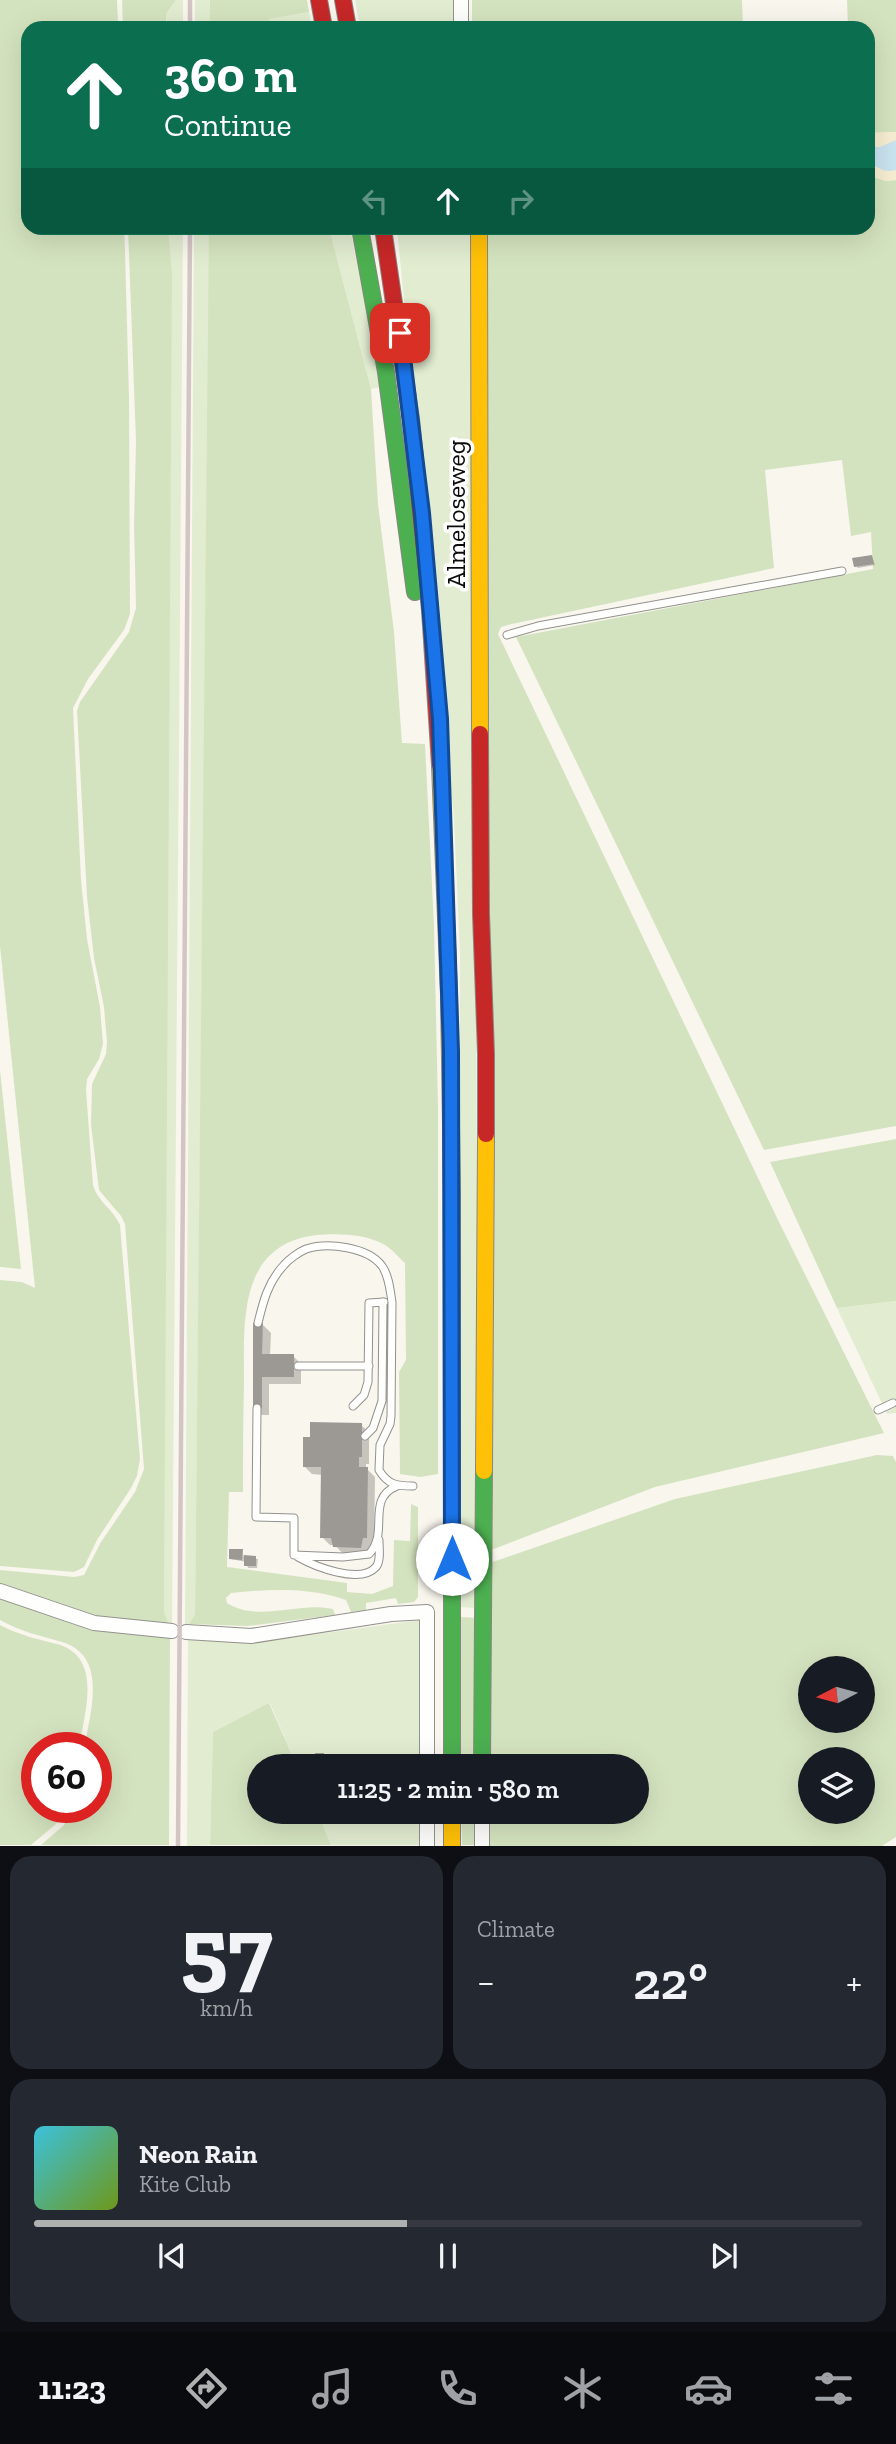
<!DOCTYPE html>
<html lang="en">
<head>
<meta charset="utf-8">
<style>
	:root { --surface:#171b24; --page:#242831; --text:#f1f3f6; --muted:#9ea1a6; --line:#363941; --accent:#afb0b0 }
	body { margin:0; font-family:"Zilla Slab",serif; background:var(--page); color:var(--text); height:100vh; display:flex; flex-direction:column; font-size:26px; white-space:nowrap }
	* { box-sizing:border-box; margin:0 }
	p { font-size:23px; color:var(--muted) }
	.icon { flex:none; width:38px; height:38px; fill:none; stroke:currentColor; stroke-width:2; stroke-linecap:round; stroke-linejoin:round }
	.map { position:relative; height:1846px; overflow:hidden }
	.panel { display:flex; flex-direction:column; gap:10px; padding:10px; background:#0d0f14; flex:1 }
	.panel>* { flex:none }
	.banner { position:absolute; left:21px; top:21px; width:854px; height:214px; border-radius:21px; box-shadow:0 7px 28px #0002; background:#0b6e4f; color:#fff; overflow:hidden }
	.needle { width:46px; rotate:264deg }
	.buttons { position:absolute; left:798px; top:1656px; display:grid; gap:14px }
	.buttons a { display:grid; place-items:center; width:77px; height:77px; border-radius:50%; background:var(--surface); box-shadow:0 7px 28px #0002; font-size:35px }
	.speed { position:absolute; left:21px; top:1732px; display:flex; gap:14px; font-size:35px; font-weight:700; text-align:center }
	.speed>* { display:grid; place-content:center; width:91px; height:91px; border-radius:50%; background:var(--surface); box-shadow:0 7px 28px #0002; line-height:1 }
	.speed .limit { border:10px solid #d22; background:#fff; color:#111 }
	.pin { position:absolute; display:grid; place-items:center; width:60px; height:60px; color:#fff; margin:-30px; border-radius:14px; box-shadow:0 4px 10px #0006 }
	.me { position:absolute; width:77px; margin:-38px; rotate:0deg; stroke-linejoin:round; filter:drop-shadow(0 0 5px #0008) }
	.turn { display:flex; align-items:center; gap:24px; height:147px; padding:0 28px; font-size:32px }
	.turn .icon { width:91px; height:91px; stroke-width:2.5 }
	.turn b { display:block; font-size:49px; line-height:60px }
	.lanes { display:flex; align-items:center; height:66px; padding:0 28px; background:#0003; justify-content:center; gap:35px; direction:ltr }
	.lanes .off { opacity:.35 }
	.big { font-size:52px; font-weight:600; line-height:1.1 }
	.panel .card { flex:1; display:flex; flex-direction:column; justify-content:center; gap:10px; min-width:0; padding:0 24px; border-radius:21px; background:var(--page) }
	.panel .dial { align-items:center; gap:0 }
	.dial b { font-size:91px; line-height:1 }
	.song { display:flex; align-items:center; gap:21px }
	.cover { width:84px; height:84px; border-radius:10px; background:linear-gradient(135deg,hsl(190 70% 55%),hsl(80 70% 35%)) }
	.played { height:7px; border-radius:4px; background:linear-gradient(90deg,var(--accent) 45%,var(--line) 45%) }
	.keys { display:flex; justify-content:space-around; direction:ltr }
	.heat { display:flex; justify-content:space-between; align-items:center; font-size:38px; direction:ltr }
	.panel .tiles { flex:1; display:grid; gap:10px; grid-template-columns:1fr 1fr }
	.card:last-child { grid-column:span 2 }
	.trip { position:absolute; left:247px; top:1754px; width:402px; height:70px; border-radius:35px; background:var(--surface); box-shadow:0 7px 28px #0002; font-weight:600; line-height:70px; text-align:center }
	.tabs { display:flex; height:112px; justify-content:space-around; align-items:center; background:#090b0e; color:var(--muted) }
	.tabs .icon { width:49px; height:49px }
	.tabs .selected { color:var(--accent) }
	.tabs b { font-size:32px; color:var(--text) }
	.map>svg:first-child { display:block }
	.green { fill:#e2ecd0 }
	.forest { fill:#d4e3bf; fill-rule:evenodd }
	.sand { fill:#f7edd2 }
	.water { fill:#c9e3ef }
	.shadow { fill:#0003 }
	.building { fill:#9c9994 }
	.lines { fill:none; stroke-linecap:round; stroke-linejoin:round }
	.lane-casing { stroke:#92918d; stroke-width:9 }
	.street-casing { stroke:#92918d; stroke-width:16 }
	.fast-casing { stroke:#898784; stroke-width:18 }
	.slow-casing { stroke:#898784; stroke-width:18 }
	.jam-casing { stroke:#898784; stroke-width:18 }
	.lane { stroke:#fefefc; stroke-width:7 }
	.street { stroke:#fefefc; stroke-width:14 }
	.fast { stroke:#4caf50; stroke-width:16 }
	.slow { stroke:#ffc107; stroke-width:16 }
	.jam { stroke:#c62828; stroke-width:16 }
	.rail { stroke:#d4c5c5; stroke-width:4.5 }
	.route-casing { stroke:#114b97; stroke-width:18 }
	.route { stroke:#1a73e8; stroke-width:12 }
	.labels { text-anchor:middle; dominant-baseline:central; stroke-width:7; stroke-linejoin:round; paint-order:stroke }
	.street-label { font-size:26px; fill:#0b0b0b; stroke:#fff }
</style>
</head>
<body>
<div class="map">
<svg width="896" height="1846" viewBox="0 0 896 1846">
	<rect width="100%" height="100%" fill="#f9f6ee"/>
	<!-- green -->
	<path class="green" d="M176,0h7v28h-16l-1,-14z
		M195,0h15v28h-15z
		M355,0h102v28h-97z
		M309,12l3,16h-43v-9z
		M168,228h15l-11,1397 -3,1 -5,-15z
		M194,228h15v87l-14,1299 -6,10 -4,1z
		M329,228h21l31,159 -10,2z
		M397,228h77l4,1380 -20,-1 2,-655 -6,-133z
		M896,1301v112l-9,1 -50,-106z
		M420,1620l-1,146h-122l-27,-63 -57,29 -3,113 -23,1 1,-209 78,4z
		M317,1811h102v34h-88z"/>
	<!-- forest -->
	<path class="forest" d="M0,0h117l1,25v3h-90v200h96l1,23 4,147 1,216 -6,16 -36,49 -15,29 8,172 6,59 13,68 3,37 -4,15 -12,20 -1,11 7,95c5,17 20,24 27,40l20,234 -3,17 -6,12 -34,52 -13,27 -10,5 -74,-6v-286l22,2 13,6 -35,-342z
		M122,0h54l-10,14v14h-43z
		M210,0h97l2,12 -40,7v9h-59z
		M472,0h270l1,28h-271z
		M847,0h49v132l-28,1v-105h-20z
		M868,175l18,6 10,-1v946l-132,24 -248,-513 357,-68 -2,-37 -20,4 -9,-76 -77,10 9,98 -262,56 -11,3 -3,7 281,588 105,211 -229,54 -169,65 -1,-1324h383z
		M128,228h40l4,47 -8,1336 5,15 -65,-6 -104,-35v-15l74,7 10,-2 17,-33 34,-50 9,-23 -19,-245 -4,-8 -22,-26 -8,-65 1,-41 14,-30 1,-12 -3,-35 -10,-49 -7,-61 -10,-186 3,-9 49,-70 7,-24 -2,-83 2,-84z
		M209,228h120l42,161 7,115 16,128 8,111 23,1 9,181 4,181v368l-18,3 -20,-3 -1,-102 7,-12 -1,-97c-6,-5 -12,-13 -20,-18 -18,-11 -47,-12 -68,-10 -80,9 -73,88 -73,149 -1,36 -1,72 -1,108h-14l-2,75 120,16v9l25,2 21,-8 1,-46 16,1 1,-37 7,3v90l-4,5 -16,2 -2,-6 -30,5v7l-15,2 -5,-12c-36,-13 -77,-11 -115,-7l-5,5 1,5c31,20 73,-2 106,6l2,6 -88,11 -58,-2 6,-10z
		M0,1070l21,199 -21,-2z
		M896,1139v162l-59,7 -67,-146z
		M877,1455l16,1 3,6v375l-14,9h-396v-35h151v-45h-151l1,-202 188,-65zM810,1668h53v52h-53zM810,1759h53v52h-53z
		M0,1597l99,34 71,5 -1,209h-128l23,-20 10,-17h22v-60h-12c6,-34 25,-92 -22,-106 -21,-6 -43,-11 -62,-22z
		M460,1617l18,1v148h-17z
		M0,1625c19,10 37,14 57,19 47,13 27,70 22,104h-42v60h30l-11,16 -25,21h-31z
		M269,1703l28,63h-38v45h58l14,34h-121l3,-113z
		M461,1811h17v34h-16z"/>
	<!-- sand -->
	<path class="sand" d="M896,132v48l-10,1 -18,-6v-42z"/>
	<!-- water -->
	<path class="water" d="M896,140v30c-12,3 -18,-2 -28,-9v-14h12z"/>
	<!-- shadow -->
	<path class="shadow" d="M872,557l3,8 -17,3 -2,-2z
		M263,1325l8,8 -1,23h23l8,8v20h-32v31h-7l-8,-8z
		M361,1425l8,7v32h-3v4l9,9 -1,68 -5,10 -26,-1 -8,-9h-5l-8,-8 1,-62 -11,-1 -7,-7z
		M242,1551l2,6 14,2 -1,9h-9l-2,-6 -15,-3z"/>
	<!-- building -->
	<path class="building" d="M872,555l2,9 -20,3 -2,-9z
		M253,1323h10l-1,31h32v23h-32v31h-9z
		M310,1422l52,1v34h-3v10h9l-1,71h-4l-2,10 -28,-1 -2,-9h-11l1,-71h-18v-30h7z
		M229,1549h14l-1,11 -13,-1z
		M244,1555l12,1v10h-12z
		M315,1753h9v5l22,-2v10h-30z"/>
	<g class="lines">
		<defs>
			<path id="lane" d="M507,635l31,-9 304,-55
				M258,1323c5,-21 10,-41 26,-58 5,-6 15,-13 22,-16 22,-7 62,-2 76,17 7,10 8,24 10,36l-1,114 -1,8 -10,21 -1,25c9,15 18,16 34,16
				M298,1366h71
				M353,1406l11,-11 4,-13 1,-79 15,-1
				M257,1408l-1,109 38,1v37
				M878,1410l15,-7
				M365,1436l8,-8 9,-27 1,-99
				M294,1555l49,2 26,-3c21,-22 -4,-55 28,-68
				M298,1557c16,9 62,28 78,10 5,-6 3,-19 3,-27"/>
			<path id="street" d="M461,0v28
				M0,1591l94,32 78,8
				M186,1632l65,4 140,-22 36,-2v154
				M427,1846v-35
				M482,1846v-35"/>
			<path id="fast" d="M360,228l26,144 29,220
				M452,1588v178
				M482,1766l2,-295"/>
			<path id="slow" d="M479,228l1,506
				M440,765l9,230 3,197
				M484,1471l2,-337
				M452,1811v35"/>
			<path id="jam" d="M319,0l5,28
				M343,0l5,28
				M383,228l28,191 19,191 10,155
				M480,734l1,180 5,140v80
				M452,1588v-396"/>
		</defs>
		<!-- lane casing -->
		<use href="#lane" class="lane-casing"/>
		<!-- street casing -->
		<use href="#street" class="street-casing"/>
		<!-- fast casing -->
		<use href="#fast" class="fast-casing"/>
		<!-- slow casing -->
		<use href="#slow" class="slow-casing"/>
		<!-- jam casing -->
		<use href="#jam" class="jam-casing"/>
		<!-- lane -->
		<use href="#lane" class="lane"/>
		<!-- street -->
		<use href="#street" class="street"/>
		<!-- fast -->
		<use href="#fast" class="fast"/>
		<!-- slow -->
		<use href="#slow" class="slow"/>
		<!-- jam -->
		<use href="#jam" class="jam"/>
		<!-- rail -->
		<path class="rail" d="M190,0v28
			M178,1846l12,-1618"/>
	</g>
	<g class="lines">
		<defs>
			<path id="route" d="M400,333l22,180 18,206 11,332 1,508"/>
		</defs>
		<!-- route casing -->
		<use href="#route" class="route-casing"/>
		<!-- route -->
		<use href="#route" class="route"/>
	</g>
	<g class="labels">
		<!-- street labels -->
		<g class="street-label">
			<text transform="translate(456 514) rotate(-90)">Almeloseweg</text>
		</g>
	</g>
</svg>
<div class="buttons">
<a><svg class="needle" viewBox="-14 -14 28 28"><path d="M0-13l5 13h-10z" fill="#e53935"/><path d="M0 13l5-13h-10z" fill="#9ea1a6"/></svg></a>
<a><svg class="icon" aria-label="layers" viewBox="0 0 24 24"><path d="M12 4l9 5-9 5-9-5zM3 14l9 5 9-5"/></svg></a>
</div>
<div class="speed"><div class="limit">60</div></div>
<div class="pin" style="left:400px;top:333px;background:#d93025"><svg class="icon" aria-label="arrive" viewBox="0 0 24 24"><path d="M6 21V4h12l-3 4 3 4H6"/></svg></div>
<svg class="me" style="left:452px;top:1559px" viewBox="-20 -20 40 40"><circle r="19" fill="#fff"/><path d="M0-13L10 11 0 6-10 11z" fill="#1a73e8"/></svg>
<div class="trip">11:25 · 2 min · 580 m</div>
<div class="banner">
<div class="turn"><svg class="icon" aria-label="ahead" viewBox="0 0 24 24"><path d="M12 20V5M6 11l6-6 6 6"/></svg><div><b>360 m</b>Continue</div></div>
<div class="lanes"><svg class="icon off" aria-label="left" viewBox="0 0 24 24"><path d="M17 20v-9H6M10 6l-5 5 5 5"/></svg><svg class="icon" aria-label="ahead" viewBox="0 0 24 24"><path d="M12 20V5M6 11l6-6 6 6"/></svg><svg class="icon off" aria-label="right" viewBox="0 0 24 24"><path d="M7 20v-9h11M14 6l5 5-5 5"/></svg></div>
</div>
</div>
<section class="panel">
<div class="tiles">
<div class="card dial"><b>57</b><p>km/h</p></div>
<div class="card"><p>Climate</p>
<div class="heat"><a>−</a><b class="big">22°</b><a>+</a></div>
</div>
<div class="card">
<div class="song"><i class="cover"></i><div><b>Neon Rain</b><p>Kite Club</p></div></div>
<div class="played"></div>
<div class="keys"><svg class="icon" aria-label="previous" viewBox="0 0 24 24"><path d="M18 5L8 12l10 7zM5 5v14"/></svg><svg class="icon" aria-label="pause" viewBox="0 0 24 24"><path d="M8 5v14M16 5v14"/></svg><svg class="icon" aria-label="next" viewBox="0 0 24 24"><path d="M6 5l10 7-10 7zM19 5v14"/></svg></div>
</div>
</div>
</section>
<nav class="tabs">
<b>11:23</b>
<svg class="icon selected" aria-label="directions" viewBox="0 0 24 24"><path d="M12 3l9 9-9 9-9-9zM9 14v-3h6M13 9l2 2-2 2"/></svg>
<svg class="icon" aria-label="music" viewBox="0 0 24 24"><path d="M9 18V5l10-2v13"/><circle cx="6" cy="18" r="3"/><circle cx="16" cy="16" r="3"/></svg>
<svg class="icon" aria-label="phone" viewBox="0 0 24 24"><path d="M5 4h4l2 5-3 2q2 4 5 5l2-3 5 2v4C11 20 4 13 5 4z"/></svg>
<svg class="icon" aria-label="climate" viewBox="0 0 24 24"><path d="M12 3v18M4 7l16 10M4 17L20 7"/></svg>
<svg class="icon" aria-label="car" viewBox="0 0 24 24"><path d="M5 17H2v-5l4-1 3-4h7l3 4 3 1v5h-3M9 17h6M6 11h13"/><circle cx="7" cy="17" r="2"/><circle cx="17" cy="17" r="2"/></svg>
<svg class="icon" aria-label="filters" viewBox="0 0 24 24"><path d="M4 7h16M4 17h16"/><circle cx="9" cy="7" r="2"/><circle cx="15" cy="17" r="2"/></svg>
</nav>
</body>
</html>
